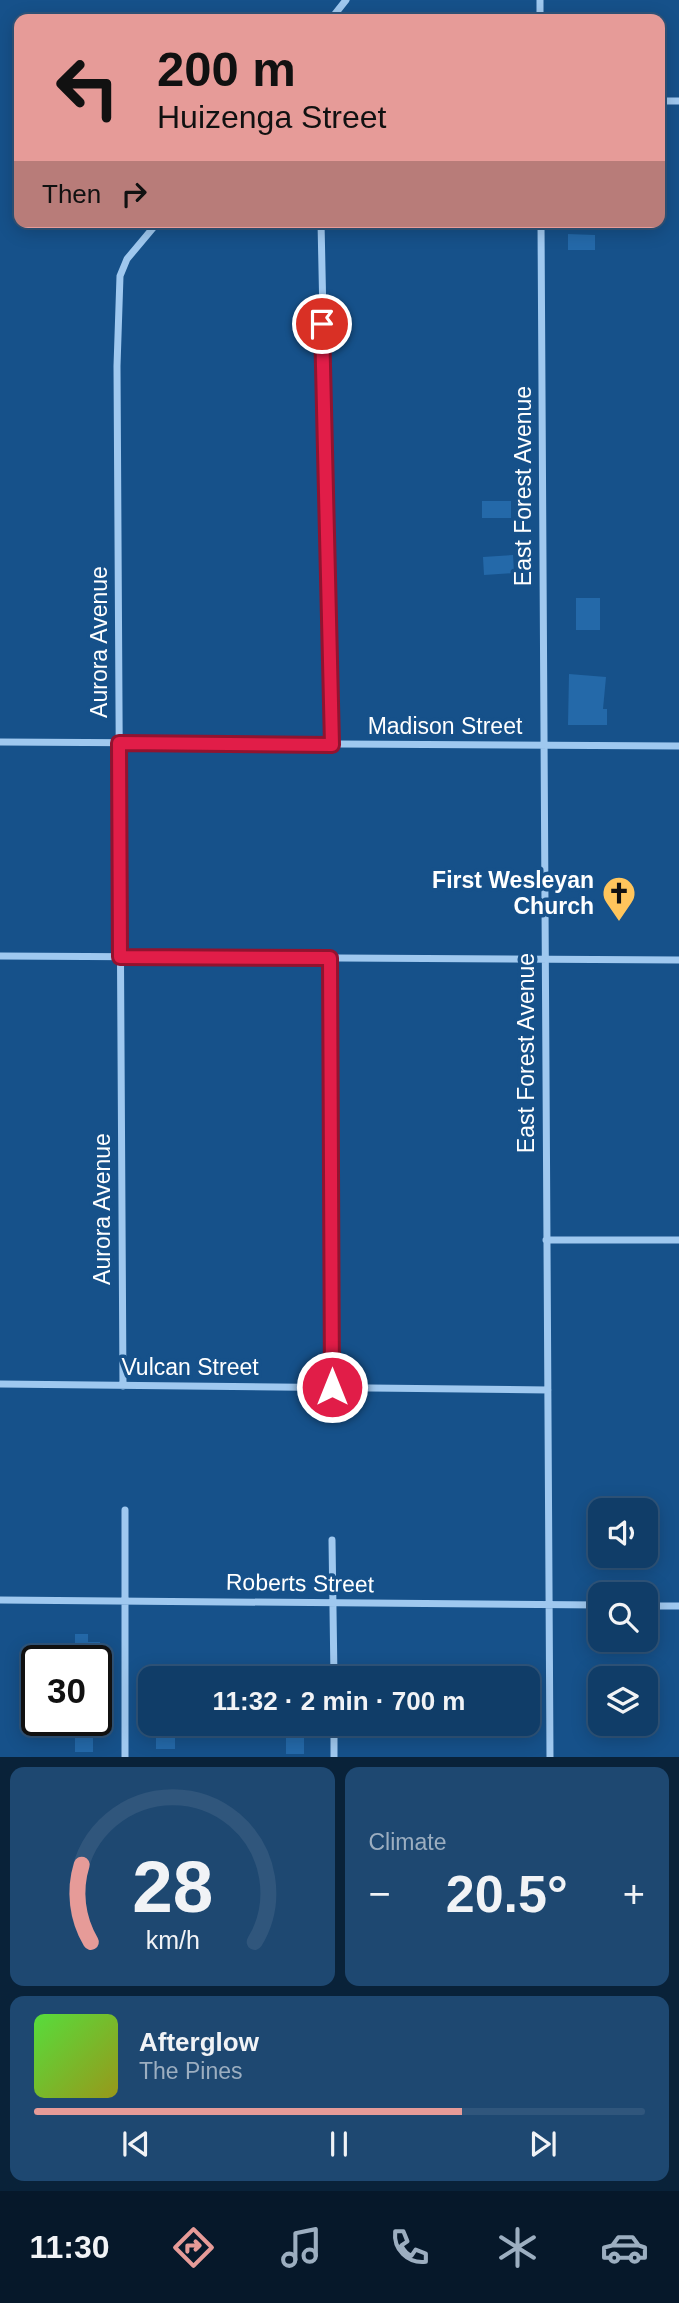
<!DOCTYPE html>
<html lang="en">
<head>
<meta charset="utf-8">
<style>
	:root { --surface:#103d68; --page:#1e4871; --text:#f1f3f6; --muted:#9caec0; --line:#30567c; --accent:#e69b98 }
	body { margin:0; font-family:Arial,sans-serif; background:var(--page); color:var(--text); height:100vh; display:flex; flex-direction:column; font-size:26px; white-space:nowrap }
	* { box-sizing:border-box; margin:0 }
	p { font-size:23px; color:var(--muted) }
	.icon { flex:none; width:38px; height:38px; fill:none; stroke:currentColor; stroke-width:2; stroke-linecap:round; stroke-linejoin:round }
	.map { position:relative; height:1757px; overflow:hidden }
	.panel { display:flex; flex-direction:column; gap:10px; padding:10px; background:#092239; flex:1 }
	.panel>* { flex:none }
	.top-card { position:absolute; left:14px; top:14px; width:651px; height:214px; border-radius:14px; box-shadow:0 4px 18px #0003,0 0 0 2px var(--line); background:#e69b98; color:#111; overflow:hidden }
	.buttons { position:absolute; left:588px; top:1498px; display:grid; gap:14px }
	.buttons a { display:grid; place-items:center; width:70px; height:70px; border-radius:14px; background:var(--surface); box-shadow:0 4px 18px #0003,0 0 0 2px var(--line); font-size:35px }
	.speed { position:absolute; left:21px; top:1645px; display:flex; gap:14px; font-size:35px; font-weight:700; text-align:center }
	.speed>* { display:grid; place-content:center; width:91px; height:91px; border-radius:50%; background:var(--surface); box-shadow:0 4px 18px #0003,0 0 0 2px var(--line); line-height:1 }
	.speed .limit { border:4px solid #111; border-radius:10px; background:#fff; color:#111 }
	.pin { position:absolute; display:grid; place-items:center; width:60px; height:60px; color:#fff; margin:-30px; border:4px solid #fff; border-radius:50%; box-shadow:0 2px 7px #0007 }
	.me { position:absolute; width:77px; margin:-38px; rotate:0deg; stroke-linejoin:round; filter:drop-shadow(0 0 5px #0008) }
	.turn { display:flex; align-items:center; gap:24px; height:147px; padding:0 28px; font-size:32px }
	.turn .icon { width:91px; height:91px; stroke-width:2.5 }
	.turn b { display:block; font-size:49px; line-height:60px }
	.then { display:flex; align-items:center; height:66px; padding:0 28px; background:#0003; gap:14px; font-size:26px }
	.big { font-size:52px; font-weight:700; line-height:1.1 }
	.panel .card { flex:1; display:flex; flex-direction:column; justify-content:center; gap:10px; min-width:0; padding:0 24px; border-radius:14px; background:var(--page) }
	.panel .dial { align-items:center; gap:0 }
	.dial svg { height:182px; overflow:visible; fill:none; stroke:var(--line); stroke-width:7; stroke-linecap:round; text-anchor:middle }
	.dial text { fill:var(--text); stroke:none }
	.song { display:flex; align-items:center; gap:21px }
	.cover { width:84px; height:84px; border-radius:10px; background:linear-gradient(135deg,hsl(110 70% 55%),hsl(60 70% 35%)) }
	.played { height:7px; border-radius:4px; background:linear-gradient(90deg,var(--accent) 70%,var(--line) 70%) }
	.keys { display:flex; justify-content:space-around; direction:ltr }
	.heat { display:flex; justify-content:space-between; align-items:center; font-size:38px; direction:ltr }
	.panel .tiles { flex:1; display:grid; gap:10px; grid-template-columns:1fr 1fr }
	.card:last-child { grid-column:span 2 }
	.trip { position:absolute; left:138px; top:1666px; width:402px; height:70px; border-radius:14px; background:var(--surface); box-shadow:0 4px 18px #0003,0 0 0 2px var(--line); font-weight:700; line-height:70px; text-align:center }
	.menu { display:flex; height:112px; justify-content:space-around; align-items:center; background:#06182a; color:var(--muted) }
	.menu .icon { width:49px; height:49px }
	.menu .selected { color:var(--accent) }
	.menu b { font-size:32px; color:var(--text) }
	.map>svg:first-child { display:block }
	.building { fill:#2469a9 }
	.lines { fill:none; stroke-linecap:round; stroke-linejoin:round }
	.street { stroke:#9fc8ef; stroke-width:7 }
	.route-casing { stroke:#92132f; stroke-width:18 }
	.route { stroke:#e11d48; stroke-width:12 }
	.labels { text-anchor:middle; dominant-baseline:central; stroke-width:7; stroke-linejoin:round; paint-order:stroke }
	.street-label { font-size:23px; fill:#fff; stroke:#16518a }
	.poi-label { font-size:23px; font-weight:bold; fill:#fff; stroke:#16518a; text-anchor:end }
</style>
</head>
<body>
<div class="map">
<svg width="679" height="1757" viewBox="0 0 679 1757">
	<rect width="100%" height="100%" fill="#16518a"/>
	<!-- building -->
	<path class="building" d="M568,234l27,1v15h-27z
		M482,501h29v17h-29z
		M513,555l1,18 -30,2 -1,-18z
		M576,598h24v32h-24z
		M569,674l37,3 -3,32h4v16h-39z
		M75,1634h13v8h12v18h-25z
		M156,1726h19v23h-19z
		M286,1726h18v28h-18z
		M75,1727h18v25h-18z"/>
	<g class="lines">
		<!-- street -->
		<path class="street" d="M540,0v19
			M331,19l15,-19
			M660,101h19
			M321,222l11,523
			M541,222l9,1535
			M0,742l679,4
			M0,956l679,4
			M330,959l2,428
			M546,1240h133
			M0,1384l548,6
			M123,1386l-6,-1020 3,-90 7,-17 31,-37
			M125,1510v247
			M332,1540l2,138
			M0,1600l600,5
			M646,1606h33
			M334,1724v33"/>
	</g>
	<g class="lines">
		<defs>
			<path id="route" d="M322,324l10,421 -213,-2 1,214 210,1 2,429"/>
		</defs>
		<!-- route casing -->
		<use href="#route" class="route-casing"/>
		<!-- route -->
		<use href="#route" class="route"/>
	</g>
	<!-- icons -->
	<defs>
		<symbol id="church-pin" viewBox="-11 -11 22 30"><path d="M0 17L-7.5 6A9.5 9.5 0 1 1 7.5 6Z" fill="#ffc55c" stroke="#16518a"/><path d="M-1.2-6h2.4v3.5h3.3v2.4h-3.3V6h-2.4V-.1h-3.3v-2.4h3.3Z" fill="#111"/></symbol>
	</defs>
	<g fill-rule="evenodd">
		<use href="#church-pin" x="600" y="874" width="38" height="52"/>
	</g>
	<g class="labels">
		<!-- street labels -->
		<g class="street-label">
			<text transform="translate(523 486) rotate(-90)">East Forest Avenue</text>
			<text transform="translate(99 642) rotate(-90)">Aurora Avenue</text>
			<text x="445" y="726">Madison Street</text>
			<text transform="translate(526 1053) rotate(-90)">East Forest Avenue</text>
			<text transform="translate(102 1209) rotate(-90)">Aurora Avenue</text>
			<text x="190" y="1367">Vulcan Street</text>
			<text transform="translate(300 1583) rotate(1)">Roberts Street</text>
		</g>
		<!-- poi labels -->
		<g class="poi-label">
			<text x="594" y="880">First Wesleyan<tspan x="594" dy="26">Church</tspan></text>
		</g>
	</g>
</svg>
<div class="buttons">
<a><svg class="icon" aria-label="sound" viewBox="0 0 24 24"><path d="M4 9h4l5-4v14l-5-4H4zM17 9q2 3 0 6"/></svg></a>
<a><svg class="icon" aria-label="search" viewBox="0 0 24 24"><circle cx="10" cy="10" r="6"/><path d="M15 15l6 6"/></svg></a>
<a><svg class="icon" aria-label="layers" viewBox="0 0 24 24"><path d="M12 4l9 5-9 5-9-5zM3 14l9 5 9-5"/></svg></a>
</div>
<div class="speed"><div class="limit">30</div></div>
<div class="pin" style="left:322px;top:324px;background:#d93025"><svg class="icon" aria-label="arrive" viewBox="0 0 24 24"><path d="M6 21V4h12l-3 4 3 4H6"/></svg></div>
<svg class="me" style="left:332px;top:1387px" viewBox="-20 -20 40 40"><circle r="17" fill="#e11d48" stroke="#fff" stroke-width="3"/><path d="M0-11L8 9 0 5-8 9z" fill="#fff"/></svg>
<div class="trip">11:32 · 2 min · 700 m</div>
<div class="top-card">
<div class="turn"><svg class="icon" aria-label="left" viewBox="0 0 24 24"><path d="M17 20v-9H6M10 6l-5 5 5 5"/></svg><div><b>200 m</b>Huizenga Street</div></div>
<div class="then">Then<svg class="icon" aria-label="right" viewBox="0 0 24 24"><path d="M7 20v-9h11M14 6l5 5-5 5"/></svg></div>
</div>
</div>
<section class="panel">
<div class="tiles">
<div class="card dial"><svg viewBox="0 0 100 80">
<path d="M14 69A42 42 0 1 1 86 69"/>
<path d="M14 69A42 42 0 0 1 10 35" stroke="#e69b98"/>
<text x="50" y="56" font-size="32" font-weight="700">28</text>
<text x="50" y="72" font-size="11">km/h</text>
</svg></div>
<div class="card"><p>Climate</p>
<div class="heat"><a>−</a><b class="big">20.5°</b><a>+</a></div>
</div>
<div class="card">
<div class="song"><i class="cover"></i><div><b>Afterglow</b><p>The Pines</p></div></div>
<div class="played"></div>
<div class="keys"><svg class="icon" aria-label="previous" viewBox="0 0 24 24"><path d="M18 5L8 12l10 7zM5 5v14"/></svg><svg class="icon" aria-label="pause" viewBox="0 0 24 24"><path d="M8 5v14M16 5v14"/></svg><svg class="icon" aria-label="next" viewBox="0 0 24 24"><path d="M6 5l10 7-10 7zM19 5v14"/></svg></div>
</div>
</div>
</section>
<nav class="menu">
<b>11:30</b>
<svg class="icon selected" aria-label="directions" viewBox="0 0 24 24"><path d="M12 3l9 9-9 9-9-9zM9 14v-3h6M13 9l2 2-2 2"/></svg>
<svg class="icon" aria-label="music" viewBox="0 0 24 24"><path d="M9 18V5l10-2v13"/><circle cx="6" cy="18" r="3"/><circle cx="16" cy="16" r="3"/></svg>
<svg class="icon" aria-label="phone" viewBox="0 0 24 24"><path d="M5 4h4l2 5-3 2q2 4 5 5l2-3 5 2v4C11 20 4 13 5 4z"/></svg>
<svg class="icon" aria-label="climate" viewBox="0 0 24 24"><path d="M12 3v18M4 7l16 10M4 17L20 7"/></svg>
<svg class="icon" aria-label="car" viewBox="0 0 24 24"><path d="M5 17H2v-5l4-1 3-4h7l3 4 3 1v5h-3M9 17h6M6 11h13"/><circle cx="7" cy="17" r="2"/><circle cx="17" cy="17" r="2"/></svg>
</nav>
</body>
</html>
